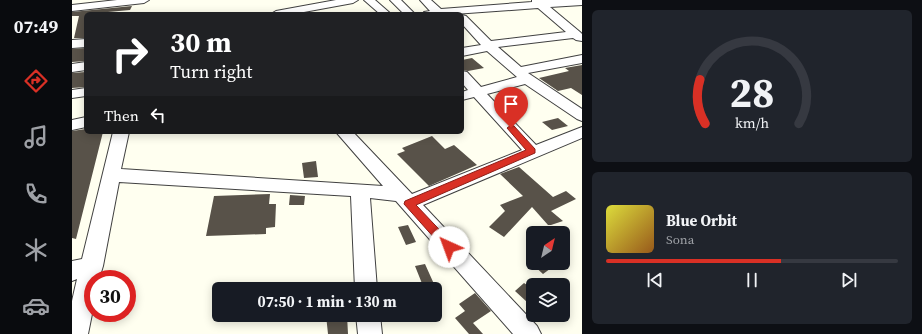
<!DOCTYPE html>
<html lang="en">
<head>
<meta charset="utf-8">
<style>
	:root { --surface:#171b24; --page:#20242c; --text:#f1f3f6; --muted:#9ea1a6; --line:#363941; --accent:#d93025 }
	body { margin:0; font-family:"Source Serif 4",serif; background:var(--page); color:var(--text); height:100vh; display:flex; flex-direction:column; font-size:15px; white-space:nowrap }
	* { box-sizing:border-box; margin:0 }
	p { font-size:13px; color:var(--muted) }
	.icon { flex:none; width:22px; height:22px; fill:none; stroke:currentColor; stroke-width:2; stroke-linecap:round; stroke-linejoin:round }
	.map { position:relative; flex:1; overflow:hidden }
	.panel { display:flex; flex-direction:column; gap:10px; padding:10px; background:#0d0f14; width:340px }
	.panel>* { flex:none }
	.guide { position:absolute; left:12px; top:12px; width:380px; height:122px; border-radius:6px; box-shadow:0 2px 10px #0003; background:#202124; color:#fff; overflow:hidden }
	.needle { width:26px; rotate:35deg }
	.controls { position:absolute; left:454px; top:226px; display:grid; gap:8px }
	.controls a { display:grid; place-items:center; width:44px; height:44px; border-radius:6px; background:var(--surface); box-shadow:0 2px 10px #0003; font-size:20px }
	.speed { position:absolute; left:12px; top:270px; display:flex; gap:8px; font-size:20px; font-weight:700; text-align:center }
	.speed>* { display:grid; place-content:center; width:52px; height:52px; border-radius:50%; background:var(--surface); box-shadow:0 2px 10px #0003; line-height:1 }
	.speed .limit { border:6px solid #d22; background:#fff; color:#111 }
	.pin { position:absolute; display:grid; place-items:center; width:34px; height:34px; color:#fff; margin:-41px -17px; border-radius:50% 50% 50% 0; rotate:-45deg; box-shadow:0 0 4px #0007 }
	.pin .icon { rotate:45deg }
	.me { position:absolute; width:44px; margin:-22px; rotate:317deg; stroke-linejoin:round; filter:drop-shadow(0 0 3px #0008) }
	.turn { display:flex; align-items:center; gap:14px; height:84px; padding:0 20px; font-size:18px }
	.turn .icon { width:52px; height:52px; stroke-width:2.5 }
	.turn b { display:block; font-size:28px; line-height:34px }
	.then { display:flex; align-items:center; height:38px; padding:0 20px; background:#0003; gap:8px; font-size:15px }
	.panel .widget { flex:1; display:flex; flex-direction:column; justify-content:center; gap:6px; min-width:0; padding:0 14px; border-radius:6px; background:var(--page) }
	.panel .dial { align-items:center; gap:0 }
	.dial svg { height:104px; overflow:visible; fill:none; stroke:var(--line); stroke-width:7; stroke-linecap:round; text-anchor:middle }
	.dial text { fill:var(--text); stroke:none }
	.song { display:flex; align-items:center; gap:12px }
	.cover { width:48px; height:48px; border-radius:6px; background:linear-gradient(135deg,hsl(60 70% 55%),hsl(30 70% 35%)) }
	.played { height:4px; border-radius:2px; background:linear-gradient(90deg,var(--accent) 60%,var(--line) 60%) }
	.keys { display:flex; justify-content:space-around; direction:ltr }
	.trip { position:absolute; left:140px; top:282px; width:230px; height:40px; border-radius:6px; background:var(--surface); box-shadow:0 2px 10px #0003; font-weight:700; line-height:40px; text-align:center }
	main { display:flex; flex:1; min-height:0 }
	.menu { display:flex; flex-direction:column; width:72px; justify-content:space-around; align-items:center; background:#090b0e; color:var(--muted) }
	.menu .icon { width:28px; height:28px }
	.menu .selected { color:var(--accent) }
	.menu b { font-size:18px; color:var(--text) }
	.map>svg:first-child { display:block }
	.building { fill:#585249 }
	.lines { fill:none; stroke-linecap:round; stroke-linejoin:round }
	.minor-casing { stroke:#414141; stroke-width:2 }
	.minor { fill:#fff; fill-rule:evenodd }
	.route { fill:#d93025; stroke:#8d1f18 }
</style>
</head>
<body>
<main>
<nav class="menu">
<b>07:49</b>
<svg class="icon selected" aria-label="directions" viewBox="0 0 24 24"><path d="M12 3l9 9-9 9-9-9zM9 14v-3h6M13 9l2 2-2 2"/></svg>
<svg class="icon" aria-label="music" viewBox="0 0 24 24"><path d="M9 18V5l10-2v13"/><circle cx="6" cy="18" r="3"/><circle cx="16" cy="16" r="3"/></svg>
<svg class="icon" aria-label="phone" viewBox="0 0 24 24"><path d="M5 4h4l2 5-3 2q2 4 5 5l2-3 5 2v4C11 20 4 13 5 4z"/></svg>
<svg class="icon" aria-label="climate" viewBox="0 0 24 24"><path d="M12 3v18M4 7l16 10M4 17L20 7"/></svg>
<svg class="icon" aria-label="car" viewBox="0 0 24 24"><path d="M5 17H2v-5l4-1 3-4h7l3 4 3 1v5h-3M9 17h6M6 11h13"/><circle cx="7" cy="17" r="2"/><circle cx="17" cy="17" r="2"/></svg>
</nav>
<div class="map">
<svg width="510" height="334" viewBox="0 0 510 334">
	<rect width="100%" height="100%" fill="#fffff0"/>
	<!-- building -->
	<path class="building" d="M60,6l-2,4 -44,4v24h-12l5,-22h-7v-4z
		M14,48v13l-14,1v-13z
		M400,58l12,10 -16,3 -6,-1v-10z
		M510,65v30l-11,-7 -13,3 -19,-13 30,-7 -4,-3z
		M14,72v15l-14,1v-15z
		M486,118l10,8 -16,4 -10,-8z
		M14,129v3h17l-27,107 -4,-1v-107z
		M360,136l13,13 9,-4 23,20 -48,21 -32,-32 8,-3 -3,-3z
		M244,161l2,16 -14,1 -2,-15z
		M447,167l34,30 13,-6 10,8 -25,12 12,10 -12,4h-3l-16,-18 -28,30 -15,-10 16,-16 -5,-6 23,-9 -23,-22z
		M198,194l-1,10h7l-1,23 -9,1v6l-60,2 8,-40z
		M218,195l15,1 -1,9h-15z
		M336,225l8,17 -10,3 -8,-18z
		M459,263h27l-15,11z
		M353,264l9,20 -11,2 -8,-20z
		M452,283l9,6v6l-6,7 -12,-11z
		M403,293l16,18 -18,12 10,11h-14l-14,-16 10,-7 -6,-7z
		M254,315h21l1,19h-20z"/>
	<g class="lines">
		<defs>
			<path id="minor" d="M45,0h32l-5,3 -72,8v-6z
				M264,0h22l-5,3 -60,11h-22l5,-3z
				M292,0h11l16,14h-11z
				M318,0h11l14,14h-11z
				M348,0h11l10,9 91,-7v-2h50v5l-32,2 30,25 2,2v7l-6,-1 -3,-2 -75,9 23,20 61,-12v8l-54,10 54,36v12l-5,-2 -52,-35 -38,10 49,51 46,-18v11l-159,67 114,121 4,8h-28l-117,-133 -26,-3 7,91h-22l-4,-93 -232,-14 -16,84 -4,13h-6v30l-5,25h-16v-33l5,-22 -5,2v-20l10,-2 31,-127h16l-8,37 262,17 -47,-54h17l59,62 110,-44 -48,-53 -12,3v-8l6,-2 -6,-7v-12l5,1 14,15 36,-10 -30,-26 -25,5v-8l19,-3 -19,-21v-9l4,1 25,25 75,-9 -28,-24 -84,6h-31l1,-2 6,-1z
				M14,39v8l-14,1v-8z
				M14,62v8l-14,2v-8z
				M14,88v8l-14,2v-8z
				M14,117v10l-14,3v-10z
				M284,315h24l2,19h-24z"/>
		</defs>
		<!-- minor casing -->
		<use href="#minor" class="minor-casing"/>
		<!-- minor -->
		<use href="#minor" class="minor"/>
	</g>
	<!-- route -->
	<path class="route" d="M439,125l3,1 21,23v4l-119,52 37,39 1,3 -1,3h-8l-41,-46 1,-3 121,-51 -19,-22z"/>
</svg>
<div class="controls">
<a><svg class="needle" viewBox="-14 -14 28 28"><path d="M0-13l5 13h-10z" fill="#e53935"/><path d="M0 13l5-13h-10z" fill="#9ea1a6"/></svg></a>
<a><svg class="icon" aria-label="layers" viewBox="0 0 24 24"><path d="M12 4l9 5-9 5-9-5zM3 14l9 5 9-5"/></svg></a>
</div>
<div class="speed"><div class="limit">30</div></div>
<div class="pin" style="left:439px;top:128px;background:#d93025"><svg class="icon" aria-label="arrive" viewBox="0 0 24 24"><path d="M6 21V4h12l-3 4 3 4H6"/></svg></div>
<svg class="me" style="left:377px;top:247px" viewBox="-20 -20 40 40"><circle r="19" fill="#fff"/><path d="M0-13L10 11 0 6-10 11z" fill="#d93025"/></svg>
<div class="trip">07:50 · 1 min · 130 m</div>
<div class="guide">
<div class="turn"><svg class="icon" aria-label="right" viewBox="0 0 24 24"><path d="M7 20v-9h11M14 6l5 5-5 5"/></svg><div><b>30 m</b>Turn right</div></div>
<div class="then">Then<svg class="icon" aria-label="left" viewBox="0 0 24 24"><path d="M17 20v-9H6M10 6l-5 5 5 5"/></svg></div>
</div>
</div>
<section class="panel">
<div class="widget dial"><svg viewBox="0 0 100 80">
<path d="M14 69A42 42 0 1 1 86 69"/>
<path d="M14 69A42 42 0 0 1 10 35" stroke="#d93025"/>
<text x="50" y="56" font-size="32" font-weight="700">28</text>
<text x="50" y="72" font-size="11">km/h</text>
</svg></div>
<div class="widget">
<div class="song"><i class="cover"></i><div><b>Blue Orbit</b><p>Sona</p></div></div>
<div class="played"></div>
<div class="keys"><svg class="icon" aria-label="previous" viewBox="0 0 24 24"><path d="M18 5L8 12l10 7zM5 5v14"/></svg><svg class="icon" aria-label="pause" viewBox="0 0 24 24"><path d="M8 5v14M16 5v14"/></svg><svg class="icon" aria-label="next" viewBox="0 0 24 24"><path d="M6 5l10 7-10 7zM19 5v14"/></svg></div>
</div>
</section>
</main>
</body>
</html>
